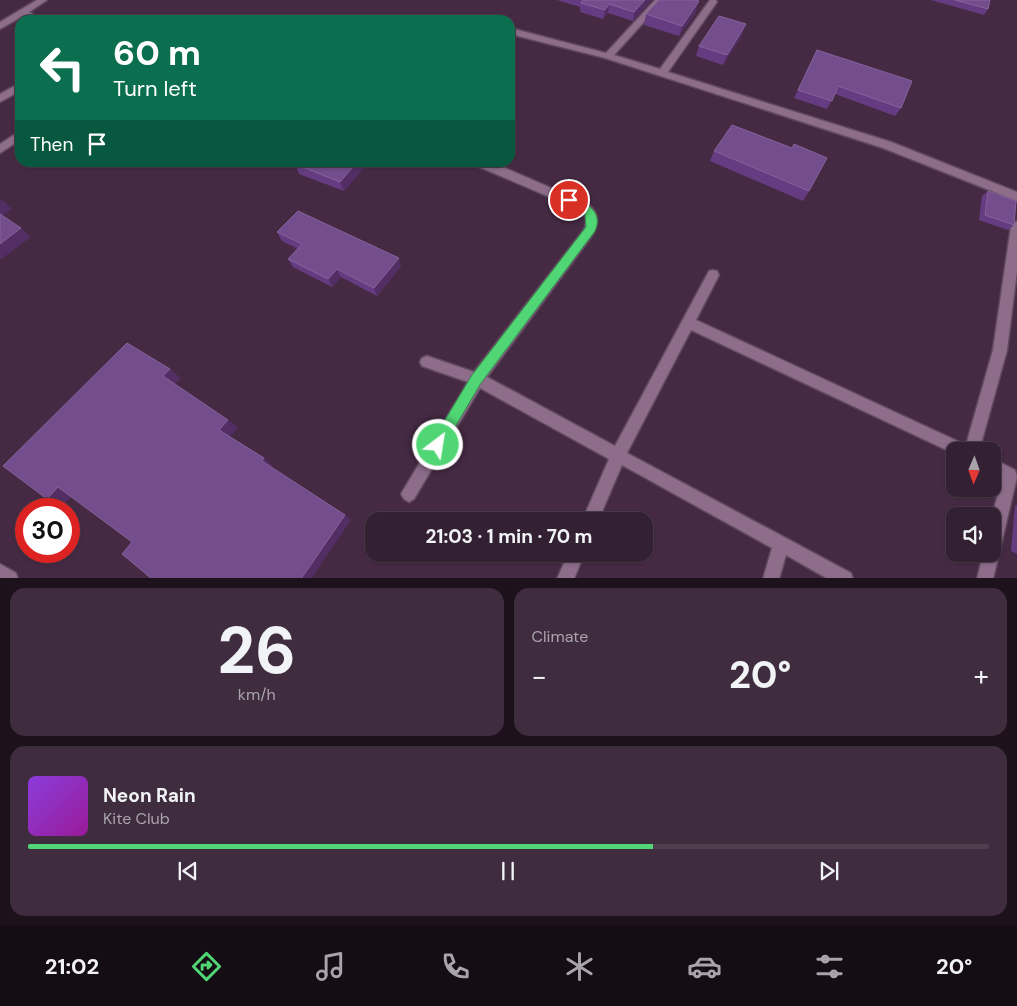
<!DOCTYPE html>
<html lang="en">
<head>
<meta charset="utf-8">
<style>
	:root { --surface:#342033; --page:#3f2d3f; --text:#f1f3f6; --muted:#a9a3ac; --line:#4e3e4e; --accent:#50d674 }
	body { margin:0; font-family:"DM Sans",sans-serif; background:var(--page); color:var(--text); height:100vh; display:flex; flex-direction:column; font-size:19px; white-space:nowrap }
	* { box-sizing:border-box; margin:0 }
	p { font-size:16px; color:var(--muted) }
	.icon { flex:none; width:28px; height:28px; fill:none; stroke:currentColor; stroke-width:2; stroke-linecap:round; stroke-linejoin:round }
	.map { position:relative; height:578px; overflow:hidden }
	.drawer { display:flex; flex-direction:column; gap:10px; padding:10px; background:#1d121c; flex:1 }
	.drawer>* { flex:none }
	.hud { position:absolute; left:15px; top:15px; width:500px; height:152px; border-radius:15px; box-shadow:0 1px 4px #0004,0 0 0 1px var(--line); background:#0b6e4f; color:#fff; overflow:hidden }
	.needle { width:32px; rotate:182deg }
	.buttons { position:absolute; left:946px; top:442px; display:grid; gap:10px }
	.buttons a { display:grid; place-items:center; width:55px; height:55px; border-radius:10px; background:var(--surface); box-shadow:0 1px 4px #0004,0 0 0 1px var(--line); font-size:25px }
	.speed { position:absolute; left:15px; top:498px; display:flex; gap:10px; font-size:25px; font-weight:700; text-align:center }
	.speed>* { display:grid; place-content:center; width:65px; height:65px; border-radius:50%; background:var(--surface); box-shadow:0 1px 4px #0004,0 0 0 1px var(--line); line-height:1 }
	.speed .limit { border:8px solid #d22; background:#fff; color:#111 }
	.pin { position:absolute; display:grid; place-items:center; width:42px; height:42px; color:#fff; margin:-21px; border:2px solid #fff; border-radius:50%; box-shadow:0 1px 5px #0007 }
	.me { position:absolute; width:55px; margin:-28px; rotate:31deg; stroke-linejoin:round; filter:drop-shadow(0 0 4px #0008) }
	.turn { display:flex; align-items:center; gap:18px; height:105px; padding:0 15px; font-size:22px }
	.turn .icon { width:65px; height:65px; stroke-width:2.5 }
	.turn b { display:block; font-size:35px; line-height:42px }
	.then { display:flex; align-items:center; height:48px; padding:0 15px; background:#0003; gap:10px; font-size:19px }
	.big { font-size:38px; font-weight:700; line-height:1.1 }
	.drawer .widget { flex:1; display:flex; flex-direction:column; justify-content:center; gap:8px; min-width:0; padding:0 18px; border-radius:15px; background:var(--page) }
	.drawer .dial { align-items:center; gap:0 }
	.dial b { font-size:65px; line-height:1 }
	.song { display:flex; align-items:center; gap:15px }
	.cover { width:60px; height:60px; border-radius:8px; background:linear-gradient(135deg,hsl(270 70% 55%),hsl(300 70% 35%)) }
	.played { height:5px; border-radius:2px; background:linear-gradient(90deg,var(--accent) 65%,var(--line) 65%) }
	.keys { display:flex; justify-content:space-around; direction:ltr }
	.heat { display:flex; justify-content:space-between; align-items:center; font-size:28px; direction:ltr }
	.drawer .tiles { flex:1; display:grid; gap:10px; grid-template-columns:1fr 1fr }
	.widget:last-child { grid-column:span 2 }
	.trip { position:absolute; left:365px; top:512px; width:288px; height:50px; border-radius:15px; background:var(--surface); box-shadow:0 1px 4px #0004,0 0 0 1px var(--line); font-weight:700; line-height:50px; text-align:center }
	.tab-bar { display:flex; height:80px; justify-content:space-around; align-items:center; background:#150d14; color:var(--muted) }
	.tab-bar .icon { width:35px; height:35px }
	.tab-bar .selected { color:var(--accent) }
	.tab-bar b { font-size:22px; color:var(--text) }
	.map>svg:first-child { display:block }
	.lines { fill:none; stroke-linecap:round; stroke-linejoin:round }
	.street-casing { stroke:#61495f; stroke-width:3 }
	.street { fill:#8d6d8a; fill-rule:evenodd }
	.wall { fill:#653c81 }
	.shaded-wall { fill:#532e64 }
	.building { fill:#734d8c; stroke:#86639b }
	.route { fill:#50d674; stroke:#348b4b }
</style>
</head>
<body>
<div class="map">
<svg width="1017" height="579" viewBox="0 0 1017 579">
	<rect width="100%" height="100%" fill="#462a44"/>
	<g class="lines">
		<defs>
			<path id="street" d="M37,0h10l-18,12 14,8h-11l-9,-4 -23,13v-7z
				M655,0h9l-50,55 46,14 50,-69h6l1,2 -49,70 223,70 126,50v9l-134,-53 -278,-90 -95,-24v-6l96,25z
				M452,17h13l4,3h-21z
				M20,83v8l-20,11v-8z
				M20,131v9l-20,13v-9z
				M474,162h17l97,42c12,10 11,21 3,33l-104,140 128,69 94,-175 4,-1 4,1 2,4 -23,45 270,125 27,-95 18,-124 6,-5v50l-10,79 -28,101h-24v3l-264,-124 -64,123 224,120 2,6h-25l-42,-24 -7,24h-16l9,-31 -150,-83 -24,56h-16l27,-62 -129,-71 -66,111 -5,3 -5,-3 -3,-5 3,-5 64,-107 -46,-16 -2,-4 2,-4 5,-2 47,16 109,-141c5,-8 4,-15 -3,-21l-105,-45z
				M992,458l23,12 2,7 -24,102h-16l6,-25h9v-38l10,-37 -10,-5z
				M568,554h16l-10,25h-17z
				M0,564l16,9 2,6h-18z"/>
		</defs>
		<!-- street casing -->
		<use href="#street" class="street-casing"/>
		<!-- street -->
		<use href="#street" class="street"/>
	</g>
	<!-- wall -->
	<path class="wall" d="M557,0h94l-18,21 -25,-8 -5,6 -23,-7v-5z
		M931,0h59l-2,9 -4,6z
		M696,12l-17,24 -35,-11 2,-11z
		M742,35l-19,30 -27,-9 3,-10z
		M817,50l84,58 -6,8 -60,-22 -8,15 -33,-11z
		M714,151l95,40 -6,10 -93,-40z
		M296,162h70l1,2 -23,27 -45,-17 -4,-10z
		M988,191l26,34 -6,5 -29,-10 3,-24z
		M277,232l124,34 -24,30 -36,-19 -9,10 -39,-20 -5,-8 10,-10 -16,-8z
		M1017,505v49l-6,-3 4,-45z"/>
	<!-- shaded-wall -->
	<path class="shaded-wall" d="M645,0h6l-18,21 1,-9z
		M699,1l-3,11 -17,24 3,-10z
		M609,4l-1,9 -5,6 2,-9z
		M746,24l-4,11 -19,30 4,-10z
		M357,162h9l1,2 -23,27 -4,-9z
		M2,200l10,9 -11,8 -1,-1v-15z
		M21,228l10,9 -31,23v-16z
		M399,258l2,8 -24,30 -3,-8z
		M337,269l4,8 -9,10 -4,-8z
		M170,369l11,9 -7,7 -11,-9z
		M228,420l10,7 -9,11 -10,-8z
		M264,458l8,7 -1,2 -9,-6z
		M58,487l17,6 -11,11 -17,-5z
		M345,515l6,5 -40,59h-10z"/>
	<!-- building -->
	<path class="building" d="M583,0h62l-11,12 -25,-8 -4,6 -24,-7z
		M659,0h36l4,1 -17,25 -36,-12z
		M955,0h35l-2,9z
		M719,16l27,8 -19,31 -28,-9z
		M817,50l95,31 -11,27 -63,-22 -6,15 -34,-11z
		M732,125l60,23 2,-4 33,14 -18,33 -95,-40z
		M296,162h61l-17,20 -45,-18z
		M988,191l28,10 -2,24 -29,-10z
		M298,211l101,47 -25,30 -37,-19 -9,10 -40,-20 14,-15 -25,-12z
		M0,214l21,14 -21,16z
		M127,343l43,26 -7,7 65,44 -9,10 45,28 -2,3 83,54 -44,64h-149l-30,-25 10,-12 -74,-55 -11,12 -44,-33z"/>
	<!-- route -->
	<path class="route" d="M569,196c16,6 35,15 26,35l-114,152 -39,66 -4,2 -5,-2 -2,-4 2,-5 39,-65 114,-148 -1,-13 -20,-11 -1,-3z"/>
</svg>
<div class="buttons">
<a><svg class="needle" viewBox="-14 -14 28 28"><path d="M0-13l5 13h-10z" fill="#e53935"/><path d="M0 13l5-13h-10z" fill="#a9a3ac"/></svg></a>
<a><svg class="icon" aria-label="sound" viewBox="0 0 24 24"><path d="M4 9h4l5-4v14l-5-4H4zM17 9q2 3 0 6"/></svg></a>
</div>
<div class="speed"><div class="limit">30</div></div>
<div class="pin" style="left:569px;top:200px;background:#d93025"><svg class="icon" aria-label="arrive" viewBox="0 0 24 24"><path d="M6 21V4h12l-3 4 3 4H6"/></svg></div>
<svg class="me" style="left:438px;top:445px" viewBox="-20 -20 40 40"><circle r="17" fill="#50d674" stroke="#fff" stroke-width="3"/><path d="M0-11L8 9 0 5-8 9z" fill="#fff"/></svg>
<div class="trip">21:03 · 1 min · 70 m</div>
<div class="hud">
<div class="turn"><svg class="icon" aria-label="left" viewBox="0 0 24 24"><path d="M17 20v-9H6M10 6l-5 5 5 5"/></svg><div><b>60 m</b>Turn left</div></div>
<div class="then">Then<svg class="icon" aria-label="arrive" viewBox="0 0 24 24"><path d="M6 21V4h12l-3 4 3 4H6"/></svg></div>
</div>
</div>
<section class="drawer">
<div class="tiles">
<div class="widget dial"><b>26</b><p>km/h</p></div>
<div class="widget"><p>Climate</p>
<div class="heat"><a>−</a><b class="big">20°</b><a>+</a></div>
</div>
<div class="widget">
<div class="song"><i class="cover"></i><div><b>Neon Rain</b><p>Kite Club</p></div></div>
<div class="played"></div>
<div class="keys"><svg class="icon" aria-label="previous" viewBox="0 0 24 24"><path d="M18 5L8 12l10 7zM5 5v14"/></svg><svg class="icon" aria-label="pause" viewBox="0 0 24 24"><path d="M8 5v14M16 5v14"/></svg><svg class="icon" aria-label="next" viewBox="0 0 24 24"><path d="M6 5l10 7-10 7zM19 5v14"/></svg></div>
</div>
</div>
</section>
<nav class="tab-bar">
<b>21:02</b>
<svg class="icon selected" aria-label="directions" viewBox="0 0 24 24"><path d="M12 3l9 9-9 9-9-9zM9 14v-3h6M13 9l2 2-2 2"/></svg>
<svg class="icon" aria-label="music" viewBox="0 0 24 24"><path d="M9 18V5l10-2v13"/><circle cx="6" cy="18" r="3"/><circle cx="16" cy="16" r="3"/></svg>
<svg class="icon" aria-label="phone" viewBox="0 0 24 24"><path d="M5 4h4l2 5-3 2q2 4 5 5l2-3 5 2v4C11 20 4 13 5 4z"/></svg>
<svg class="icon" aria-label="climate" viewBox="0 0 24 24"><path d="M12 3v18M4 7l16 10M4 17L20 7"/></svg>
<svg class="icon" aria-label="car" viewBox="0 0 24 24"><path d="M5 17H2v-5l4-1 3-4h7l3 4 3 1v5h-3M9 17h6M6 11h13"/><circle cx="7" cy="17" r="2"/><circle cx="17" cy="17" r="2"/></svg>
<svg class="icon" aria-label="filters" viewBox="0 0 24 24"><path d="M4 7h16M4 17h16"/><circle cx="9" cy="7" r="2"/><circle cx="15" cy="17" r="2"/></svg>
<b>20°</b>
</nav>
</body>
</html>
